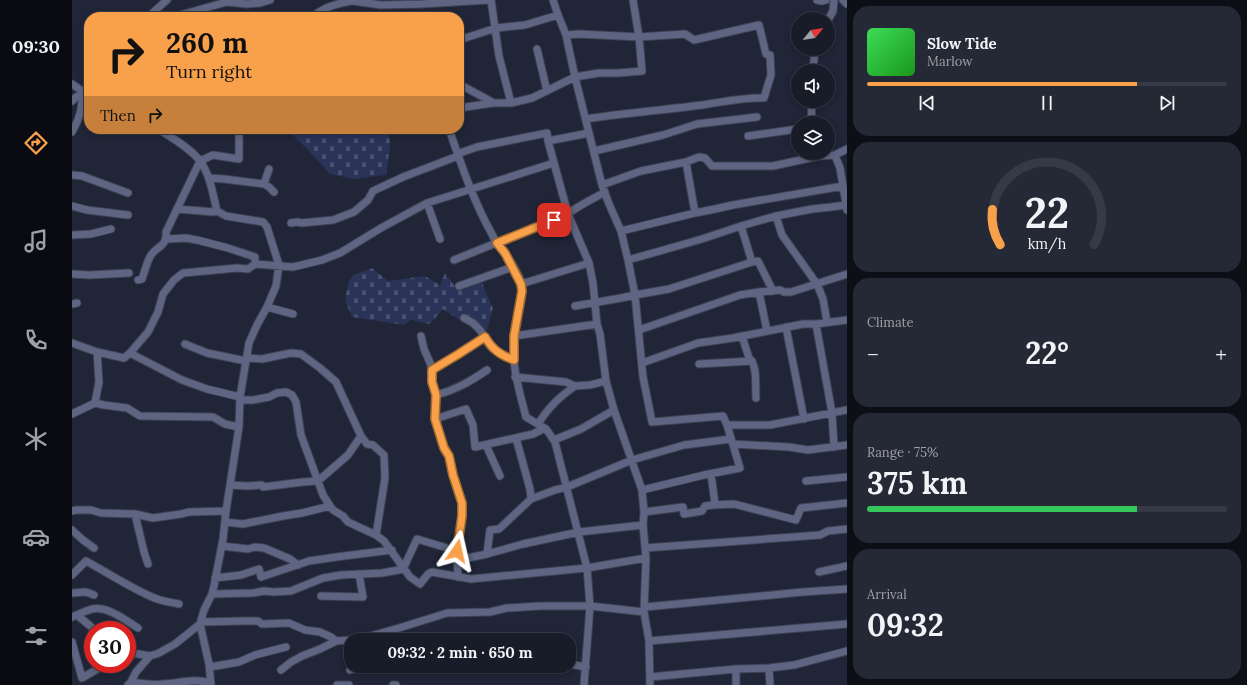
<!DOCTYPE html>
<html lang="en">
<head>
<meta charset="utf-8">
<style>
	:root { --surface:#181c29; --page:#252935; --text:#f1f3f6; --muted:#9fa1a8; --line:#363a46; --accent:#f8a14a }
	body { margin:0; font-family:Lora,serif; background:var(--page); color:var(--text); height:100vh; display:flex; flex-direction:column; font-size:15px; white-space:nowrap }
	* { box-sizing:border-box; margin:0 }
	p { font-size:13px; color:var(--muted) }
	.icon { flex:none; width:22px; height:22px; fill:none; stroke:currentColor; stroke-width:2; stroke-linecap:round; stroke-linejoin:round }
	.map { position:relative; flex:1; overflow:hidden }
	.drawer { display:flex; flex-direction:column; gap:6px; padding:6px; background:#0d0f17; width:400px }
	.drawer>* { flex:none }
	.banner { position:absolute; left:12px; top:12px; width:380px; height:122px; border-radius:16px; box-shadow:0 2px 6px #0003,0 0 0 1px var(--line); background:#f8a14a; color:#111; overflow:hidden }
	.needle { width:26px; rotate:60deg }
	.buttons { position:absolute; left:719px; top:12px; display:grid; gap:8px }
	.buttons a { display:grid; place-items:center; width:44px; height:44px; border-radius:50%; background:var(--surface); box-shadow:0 2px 6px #0003,0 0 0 1px var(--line); font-size:20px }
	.speed { position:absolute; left:12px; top:621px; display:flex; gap:8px; font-size:20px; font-weight:700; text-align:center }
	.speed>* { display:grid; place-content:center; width:52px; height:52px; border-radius:50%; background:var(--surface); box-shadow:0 2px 6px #0003,0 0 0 1px var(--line); line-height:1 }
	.speed .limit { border:6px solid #d22; background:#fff; color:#111 }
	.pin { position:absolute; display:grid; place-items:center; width:34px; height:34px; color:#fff; margin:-17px; border-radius:8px; box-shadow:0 2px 6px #0006 }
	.me { position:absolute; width:44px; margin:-22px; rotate:11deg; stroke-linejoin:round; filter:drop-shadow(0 0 3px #0008) }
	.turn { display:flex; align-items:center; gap:14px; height:84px; padding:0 16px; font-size:18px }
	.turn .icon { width:52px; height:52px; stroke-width:2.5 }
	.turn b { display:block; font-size:28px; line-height:34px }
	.then { display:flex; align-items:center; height:38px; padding:0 16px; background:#0003; gap:8px; font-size:15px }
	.big { font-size:30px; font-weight:700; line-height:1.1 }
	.drawer .card { flex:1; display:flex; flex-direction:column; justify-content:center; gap:6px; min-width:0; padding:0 14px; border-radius:16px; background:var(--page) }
	.drawer .dial { align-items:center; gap:0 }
	.dial svg { height:104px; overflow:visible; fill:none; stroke:var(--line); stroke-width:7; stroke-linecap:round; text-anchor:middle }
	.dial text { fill:var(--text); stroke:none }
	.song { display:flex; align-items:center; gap:12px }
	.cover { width:48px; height:48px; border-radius:6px; background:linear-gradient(135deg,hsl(130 70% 55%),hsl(120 70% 35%)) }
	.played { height:4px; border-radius:2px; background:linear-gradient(90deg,var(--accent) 75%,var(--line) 75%) }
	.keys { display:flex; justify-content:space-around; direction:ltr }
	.heat { display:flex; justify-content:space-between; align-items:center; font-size:22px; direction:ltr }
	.charge { height:6px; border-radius:3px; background:linear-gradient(90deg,#34c759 75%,var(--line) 0) }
	.trip { position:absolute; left:272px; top:633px; width:232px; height:40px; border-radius:16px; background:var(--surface); box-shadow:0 2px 6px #0003,0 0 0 1px var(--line); font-weight:700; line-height:40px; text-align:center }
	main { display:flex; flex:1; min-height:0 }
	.menu { display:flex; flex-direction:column; width:72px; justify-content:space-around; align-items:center; background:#0a0b10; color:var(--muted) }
	.menu .icon { width:28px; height:28px }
	.menu .active { color:var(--accent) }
	.menu b { font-size:18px; color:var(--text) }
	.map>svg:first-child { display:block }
	.cemetery { fill:url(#cemetery-stones) }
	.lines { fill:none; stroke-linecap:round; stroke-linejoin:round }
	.minor-casing { stroke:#3d4253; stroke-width:9 }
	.minor { stroke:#5d6582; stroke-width:7 }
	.route-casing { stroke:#a16930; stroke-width:10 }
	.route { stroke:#f8a14a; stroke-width:7 }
</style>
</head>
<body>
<main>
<nav class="menu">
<b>09:30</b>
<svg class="icon active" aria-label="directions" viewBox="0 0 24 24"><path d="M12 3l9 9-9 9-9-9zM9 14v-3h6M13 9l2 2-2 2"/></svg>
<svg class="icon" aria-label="music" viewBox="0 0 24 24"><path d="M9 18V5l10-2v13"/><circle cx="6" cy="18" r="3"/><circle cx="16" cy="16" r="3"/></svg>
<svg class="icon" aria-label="phone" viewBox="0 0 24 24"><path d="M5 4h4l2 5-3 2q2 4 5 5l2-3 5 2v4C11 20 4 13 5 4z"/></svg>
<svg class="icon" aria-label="climate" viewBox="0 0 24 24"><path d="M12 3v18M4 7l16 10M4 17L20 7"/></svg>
<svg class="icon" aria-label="car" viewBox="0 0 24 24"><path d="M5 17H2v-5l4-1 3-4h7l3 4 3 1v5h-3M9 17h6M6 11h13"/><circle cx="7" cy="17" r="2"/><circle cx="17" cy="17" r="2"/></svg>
<svg class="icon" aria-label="filters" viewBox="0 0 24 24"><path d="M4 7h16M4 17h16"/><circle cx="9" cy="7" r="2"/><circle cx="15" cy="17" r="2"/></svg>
</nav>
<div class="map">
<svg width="775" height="685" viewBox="0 0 775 685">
	<defs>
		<pattern id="cemetery-stones" width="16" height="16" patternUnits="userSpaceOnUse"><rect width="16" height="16" fill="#2a3358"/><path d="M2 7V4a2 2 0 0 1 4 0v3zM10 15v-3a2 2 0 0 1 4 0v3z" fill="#485070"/></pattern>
	</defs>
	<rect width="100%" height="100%" fill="#202537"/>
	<!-- cemetery -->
	<path class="cemetery" d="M219,129h62l1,2 8,3 7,-5h20l1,18 -4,28 -32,4 -24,-5 -19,-21 -18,-18z
		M300,268l16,13 37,-5 15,9 5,-12 12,16 25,-6 11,25 -7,26 -26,-14 -17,-11 -13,15 -19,-4 -7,5 -52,-8 -7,-17 3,-16 5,-9z"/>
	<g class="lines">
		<defs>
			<path id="minor" d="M419,0l8,56 12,47
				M481,0l5,15 8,20 9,42 27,108 7,19 12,27 7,29 7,35 8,82 9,45 71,-6 4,9 13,43 -36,7 -62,15
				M745,0l5,1 4,-1
				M771,0l4,4
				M281,1l28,4 41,-1 66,-4
				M76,17l19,-17
				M101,17l54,-15 20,2 13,-1 10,-3
				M241,17c11,-11 28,-14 43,-17
				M756,20l5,-9 1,-11
				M494,35l13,-1 60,3 46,-3 9,6 65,-15 7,29 4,1 1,20 -7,23c-21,-1 -41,4 -62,7 -38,5 -77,8 -116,14
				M387,40l37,-12 29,-3 33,-10
				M465,49l10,42
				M741,71l2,-22
				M0,84l13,9
				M387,84l35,19h17l21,-5 43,-21 24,-4h20l23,-2 -3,-34 -6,-37
				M0,101l4,-4 5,-2 8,4
				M387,108l34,-5
				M739,123l1,-22
				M86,129c13,8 32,19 42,32 10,13 13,34 17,50l9,5 37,6 4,5 12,38 -3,21 -9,21 -10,18 -8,18 -9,54 -1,30 -13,84 -3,28 -9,47 -2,8 -8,16 -4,14 9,40 2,21
				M377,129c11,32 22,65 38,96 4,6 6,13 10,18 9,12 19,25 24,39 4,13 -6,40 -7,54 -3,29 5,54 12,81l20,12 9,13 32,126 3,38 -6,79
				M0,132c6,-10 12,-26 9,-37l8,-5
				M517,133l-41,8 20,73 21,49 4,20 4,41 3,10 6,47 8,29 28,80 2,22 -1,13 3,33 -2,54 5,29 1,44
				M676,136l50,-7
				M522,151l69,-16 34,-11 60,-7
				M385,154l20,-7 70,-14 1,8
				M763,155l5,13 7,42
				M614,162l9,51
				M0,175l10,1 46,17
				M137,178l15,1 40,5 5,3 5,5
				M192,184l5,-15
				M530,185l39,-14 45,-9 13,-5 6,1 7,8h61l46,-10 16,-1 12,-6
				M355,203l13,36
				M0,206l15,4 41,5
				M105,209l37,3 3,-1
				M704,216l6,19 35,49 6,15 4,23
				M219,223l7,-1 3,1 32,-3 21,-8 14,-12 5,-9 30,-14 55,-21
				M669,226l11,36
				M549,231l74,-18 20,-4 18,-4 110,-19
				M0,235l19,-1 20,-5
				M94,238l2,1 18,-1 11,2 31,8 27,9v7
				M382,260l114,-46c9,-8 25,-15 37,-22
				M556,260l74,-21 39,-13 35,-10 36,-7 19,-2 15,-2
				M0,274l17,1 40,-2
				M66,280l4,-1c3,-8 5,-18 9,-24 7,-10 16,-8 15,-23l34,-71 13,-6 26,4v-29l-4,-1
				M449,284l68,-21
				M387,286l54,-19
				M687,292l8,39
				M0,304l5,-1
				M503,306l46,-8 14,-3 34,-6 83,-27 6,-1 15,30
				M195,307l26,7
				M392,318l9,5 7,7 11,17 14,10 8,3
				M744,324l16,89 2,34
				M714,327l18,92
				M567,330l101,-35 19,-3 21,-2 4,2h7l56,-18
				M349,336l3,13 7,16 1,17 4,13 -1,24 9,29 5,8 4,19 9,28v12l-5,36 1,26
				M442,336l83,-12
				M670,336l7,22c9,7 6,29 7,40
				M0,343l25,9 27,6 6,-5 18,-21 10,-20 5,-18 11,-14 9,-7 54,-5 11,1 7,-5 38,3 29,-7 18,-7 41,-25 46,-25 127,-40
				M113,344l22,9 39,8
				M58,353l52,27 25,9 33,8 3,3h10l16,-3 8,-4 9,-1 6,3 4,7 5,33 22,60 7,11 3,4 10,6 5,6 28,13 8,6 26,36 10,7 8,-10 4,-2 39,7 116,-11 59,-10
				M175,358l15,1 29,-6 10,1 19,14 16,14 25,54 6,8 6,1 11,10 1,23 -9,57
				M570,363l56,-20 35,-5 70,-14h13l31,-4
				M627,364l53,-3
				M360,370l25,-15 28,-18
				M443,377l51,5 9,4 15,-1 16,-4
				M364,395c20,-5 35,-14 51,-25
				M23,403l4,-21 -2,-30
				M0,414l23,-11 9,2 23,3 13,8 73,1 12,7 14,3
				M363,419l31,-10 7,16 2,22 58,-13 10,-5h3
				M466,424c11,-17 20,-26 37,-38
				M655,425h43l77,-15
				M482,440l27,-11 33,-19
				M661,444l56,3 19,3 39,-5
				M414,445l14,31
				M639,474l4,30
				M734,481l41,-4
				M158,485l17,1 15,-1 1,2 40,-5 15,-1 30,-26 13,-19
				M459,499l24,-9 12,-3 65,-27 52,-15 47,-6
				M0,511l4,-1h15l10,3 34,1 18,4 28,-4 8,-2 37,-1
				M572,512l39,-5 1,7 18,-3 3,-5 8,-1 21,-1 62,16 5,-12 46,-5
				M63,514l9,38 4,12
				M153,522l18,2 40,-8 19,-3 28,-7
				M0,530l11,10 11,8
				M150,546l26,3 7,-2 9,1 26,11 8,6
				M573,548l175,-13 8,-4 19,-2
				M415,554l3,-24 9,-1 32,-30 -1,-10 -14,-51
				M386,560l29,-6 36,-10 56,-12 64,-7
				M332,567l13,-28 40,12
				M747,572l28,-6
				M0,575l14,-14c22,12 43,26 66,36 8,4 18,5 27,7
				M143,578l26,-3 18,-6 2,8 48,-16 27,-4 56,-7
				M0,593l14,-1 8,3
				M140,594l41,-1 11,-2 10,1 17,-1 32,-13 18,-3 41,-2 22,-4
				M249,596l42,1 -4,-23
				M573,607l158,-15 44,-3
				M5,615l18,15
				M0,617c7,-3 13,-6 20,-8 16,-3 33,11 46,19
				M129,622l40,-1h17l4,3 27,-1 16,7 15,2 11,5 5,4
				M284,640l43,-12 48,-15 43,-1 17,-4 33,-2h50l54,6
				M577,641l198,-17
				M0,642l10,36 24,-14
				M55,652l23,4
				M497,664l17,3
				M138,667l29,-5 16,-7 31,-8
				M697,668l1,17
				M664,669v16
				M209,670l10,-8 11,-6 18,-7 16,-8 15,-1
				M278,670l14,-4
				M578,677l86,-8 33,-1 25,-3 53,-14
				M59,682c11,2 22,3 32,2 20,-1 28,-6 48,-1
				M56,685l3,-3 5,-10 14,-16 9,-3 16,-9 25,-20
				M265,685h12
				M321,685h3"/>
		</defs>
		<!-- minor casing -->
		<use href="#minor" class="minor-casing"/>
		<!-- minor -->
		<use href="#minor" class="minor"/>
	</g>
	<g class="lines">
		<defs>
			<path id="route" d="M385,551l5,-35v-13l-9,-28 -4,-19 -5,-8 -9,-29 1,-24 -4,-13v-12l25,-15 28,-18c7,12 15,18 29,23v-24l8,-45 -1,-7 -16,-31 -8,-10 57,-23"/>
		</defs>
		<!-- route casing -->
		<use href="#route" class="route-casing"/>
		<!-- route -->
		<use href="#route" class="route"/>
	</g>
</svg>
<div class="buttons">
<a><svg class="needle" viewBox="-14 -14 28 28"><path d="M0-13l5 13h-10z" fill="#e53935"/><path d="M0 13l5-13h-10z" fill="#9fa1a8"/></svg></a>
<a><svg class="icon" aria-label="sound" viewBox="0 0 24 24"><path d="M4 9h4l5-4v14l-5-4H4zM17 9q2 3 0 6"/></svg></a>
<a><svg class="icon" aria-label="layers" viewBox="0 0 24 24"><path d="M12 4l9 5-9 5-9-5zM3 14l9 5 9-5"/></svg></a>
</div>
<div class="speed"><div class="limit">30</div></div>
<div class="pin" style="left:482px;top:220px;background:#d93025"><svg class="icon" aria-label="arrive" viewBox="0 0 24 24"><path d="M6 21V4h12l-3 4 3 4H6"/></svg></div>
<svg class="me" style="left:385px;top:551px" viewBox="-20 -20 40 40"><path d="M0-17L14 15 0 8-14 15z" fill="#f8a14a" stroke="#fff" stroke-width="4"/></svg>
<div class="trip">09:32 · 2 min · 650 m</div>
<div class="banner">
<div class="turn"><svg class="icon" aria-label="right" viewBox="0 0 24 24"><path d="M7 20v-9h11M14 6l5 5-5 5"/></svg><div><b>260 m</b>Turn right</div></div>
<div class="then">Then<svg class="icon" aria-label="right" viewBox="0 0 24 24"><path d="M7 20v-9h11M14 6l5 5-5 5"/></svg></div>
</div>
</div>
<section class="drawer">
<div class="card">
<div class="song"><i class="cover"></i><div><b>Slow Tide</b><p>Marlow</p></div></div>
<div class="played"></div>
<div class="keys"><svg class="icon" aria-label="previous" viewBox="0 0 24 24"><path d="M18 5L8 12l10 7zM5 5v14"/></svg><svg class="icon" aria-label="pause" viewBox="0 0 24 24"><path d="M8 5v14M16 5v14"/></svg><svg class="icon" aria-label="next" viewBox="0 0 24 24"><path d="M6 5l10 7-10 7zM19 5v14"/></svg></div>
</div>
<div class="card dial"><svg viewBox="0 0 100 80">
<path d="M14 69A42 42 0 1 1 86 69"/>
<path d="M14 69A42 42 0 0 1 8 42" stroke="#f8a14a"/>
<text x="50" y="56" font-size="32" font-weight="700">22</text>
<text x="50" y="72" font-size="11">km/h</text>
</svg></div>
<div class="card"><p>Climate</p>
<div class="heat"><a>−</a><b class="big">22°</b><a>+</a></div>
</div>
<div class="card"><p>Range · 75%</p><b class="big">375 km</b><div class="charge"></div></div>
<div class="card"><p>Arrival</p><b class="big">09:32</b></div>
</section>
</main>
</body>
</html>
